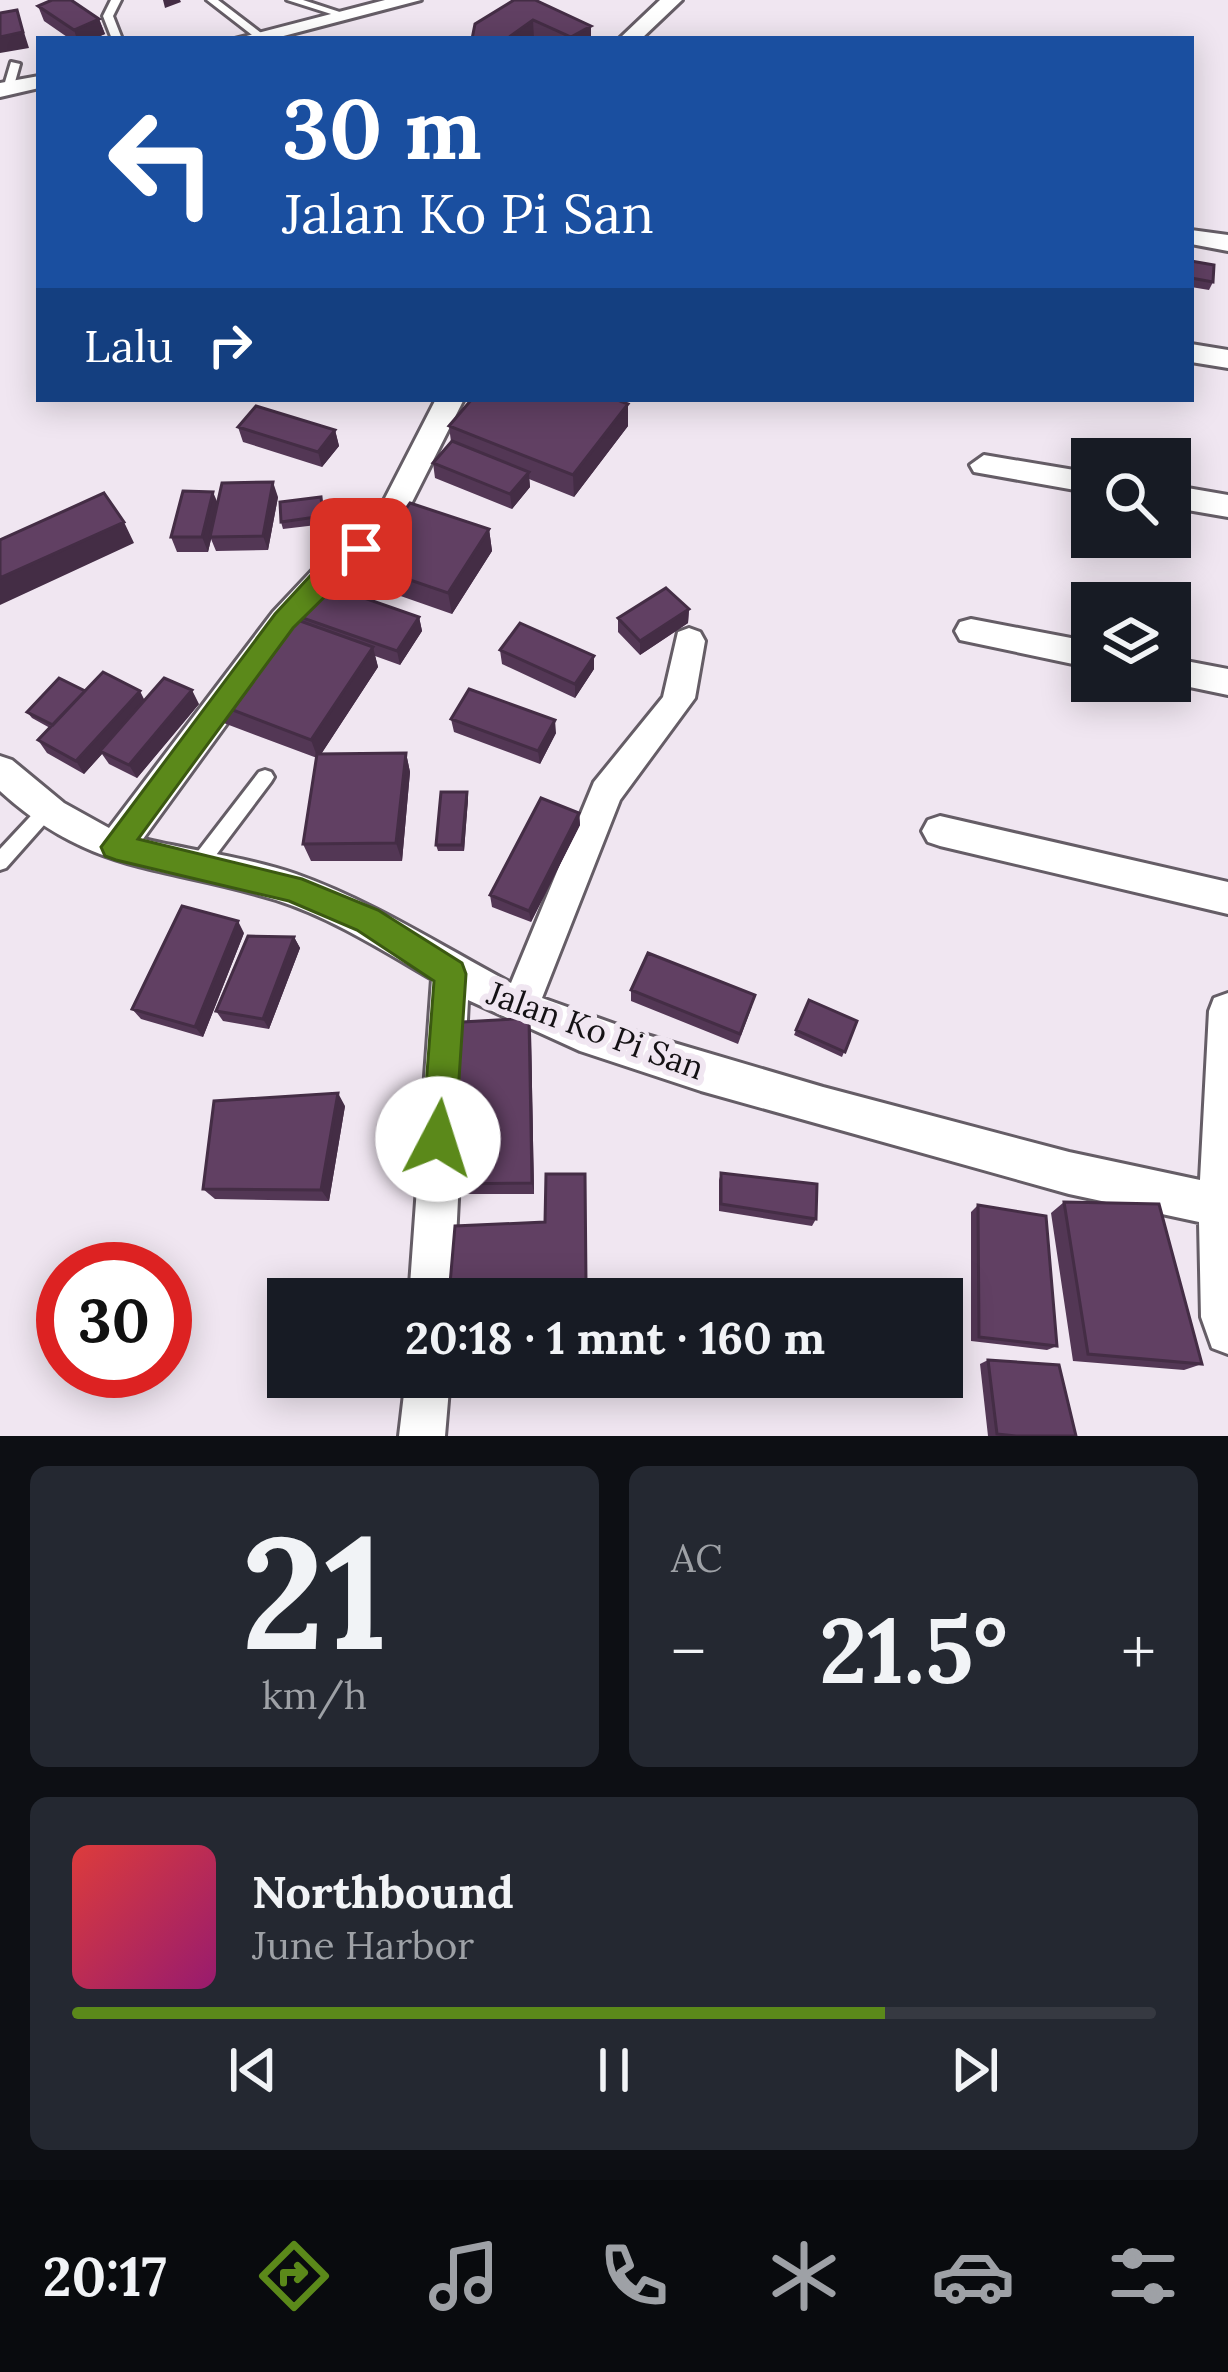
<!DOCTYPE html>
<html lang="id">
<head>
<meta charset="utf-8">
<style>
	:root { --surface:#171b24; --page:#242831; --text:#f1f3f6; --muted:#9ea1a6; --line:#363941; --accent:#5b891a }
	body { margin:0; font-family:Lora,serif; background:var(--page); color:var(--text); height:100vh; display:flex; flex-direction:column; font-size:45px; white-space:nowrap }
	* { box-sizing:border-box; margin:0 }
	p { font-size:39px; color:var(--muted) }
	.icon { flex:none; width:66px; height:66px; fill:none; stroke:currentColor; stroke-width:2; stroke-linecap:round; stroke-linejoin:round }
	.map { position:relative; height:1436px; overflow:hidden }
	.side { display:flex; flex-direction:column; gap:30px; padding:30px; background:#0d0f14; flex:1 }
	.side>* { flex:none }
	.top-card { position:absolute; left:36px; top:36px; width:1158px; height:366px; border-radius:0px; box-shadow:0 6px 30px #0003; background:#1a4fa0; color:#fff; overflow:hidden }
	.fabs { position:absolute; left:1071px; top:438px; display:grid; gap:24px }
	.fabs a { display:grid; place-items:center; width:120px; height:120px; border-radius:0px; background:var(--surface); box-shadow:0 6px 30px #0003; font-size:60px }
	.speed { position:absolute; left:36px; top:1242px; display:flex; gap:24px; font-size:60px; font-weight:700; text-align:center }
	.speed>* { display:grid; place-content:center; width:156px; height:156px; border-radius:50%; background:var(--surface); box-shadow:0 6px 30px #0003; line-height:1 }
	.speed .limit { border:18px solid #d22; background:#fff; color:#111 }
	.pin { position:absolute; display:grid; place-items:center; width:102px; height:102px; color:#fff; margin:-51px; border-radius:24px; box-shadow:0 6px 18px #0006 }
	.me { position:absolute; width:132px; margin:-66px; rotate:5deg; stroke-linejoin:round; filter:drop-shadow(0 0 9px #0008) }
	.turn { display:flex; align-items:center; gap:42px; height:252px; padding:0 48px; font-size:54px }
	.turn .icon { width:156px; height:156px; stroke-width:2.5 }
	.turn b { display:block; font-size:84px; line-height:102px }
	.then { display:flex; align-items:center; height:114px; padding:0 48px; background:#0003; gap:24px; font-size:45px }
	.big { font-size:90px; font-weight:700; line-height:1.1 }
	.side .card { flex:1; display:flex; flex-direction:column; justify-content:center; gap:18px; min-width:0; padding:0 42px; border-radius:18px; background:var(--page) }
	.side .dial { align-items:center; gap:0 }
	.dial b { font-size:156px; line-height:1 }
	.song { display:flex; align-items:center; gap:36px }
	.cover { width:144px; height:144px; border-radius:18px; background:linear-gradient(135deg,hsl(0 70% 55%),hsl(320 70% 35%)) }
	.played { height:12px; border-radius:6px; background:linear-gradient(90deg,var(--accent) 75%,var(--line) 75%) }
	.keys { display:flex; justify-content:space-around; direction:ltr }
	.heat { display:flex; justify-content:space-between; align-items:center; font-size:66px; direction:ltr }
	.side .tiles { flex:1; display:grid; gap:30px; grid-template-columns:1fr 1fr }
	.card:last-child { grid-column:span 2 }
	.trip { position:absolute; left:267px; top:1278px; width:696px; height:120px; border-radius:0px; background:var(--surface); box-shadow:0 6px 30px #0003; font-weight:700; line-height:120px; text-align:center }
	.tab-bar { display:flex; height:192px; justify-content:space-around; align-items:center; background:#090b0e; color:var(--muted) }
	.tab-bar .icon { width:84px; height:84px }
	.tab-bar .on { color:var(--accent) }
	.tab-bar b { font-size:54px; color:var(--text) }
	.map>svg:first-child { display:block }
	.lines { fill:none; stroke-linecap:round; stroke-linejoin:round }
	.service-casing { stroke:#655d66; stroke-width:6 }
	.minor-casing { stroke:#655d66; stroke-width:6 }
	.service { fill:#fff; fill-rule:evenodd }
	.minor { fill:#fff; fill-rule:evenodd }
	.wall { fill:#533755 }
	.shaded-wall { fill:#442d45 }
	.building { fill:#614063; stroke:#442d45; stroke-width:3 }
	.route { fill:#5b891a; stroke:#3b5911; stroke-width:3 }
	.labels { text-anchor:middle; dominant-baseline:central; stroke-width:12; stroke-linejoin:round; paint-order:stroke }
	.street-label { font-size:33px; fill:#141114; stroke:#f0e6f1 }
</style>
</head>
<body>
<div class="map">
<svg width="1228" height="1436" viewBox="0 0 1228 1436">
	<rect width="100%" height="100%" fill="#f0e6f1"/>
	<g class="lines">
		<defs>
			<path id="service" d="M111,0h10l-8,16 9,23h-10l-9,-23z
				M207,0h11l47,36 -9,2z
				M287,0h16l49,16 -5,3z
				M11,62l9,2 -7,25 -5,3 -5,-3z
				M265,770l6,2 3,5 -3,5 -67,89 -6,2 -6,-2 -3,-6 3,-6 67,-87z
				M47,802l6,3 3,5 -3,5 -47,53 -6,2v-21l41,-44z"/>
			<path id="minor" d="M385,0h36l-149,39h-37z
				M660,0h22l-41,39h-22z
				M39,76v12l-39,9v-14z
				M1191,230l37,5v16l-37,-7z
				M1191,344l37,6v18l-37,-6z
				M436,399h28l-58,115 -21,31 -42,32 -48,53 -152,209c51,12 103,18 153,35 76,27 144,71 215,109l83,-201 69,-85 15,-65 11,-4 11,4 5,9 -10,57 -75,102 -78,198 98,35 183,54 246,65 131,28 9,-169 5,-13 14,-5v361l-16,-6 -11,-31 -2,-95 -130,-28 -368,-103 -121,-40 -112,-51 -15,299h-44l23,-320c-50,-29 -100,-61 -156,-79 -110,-35 -183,-24 -276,-109v-35l12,4 52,43 45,25 164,-216 48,-51 42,-32 17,-21z
				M984,455l108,18v20l-118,-21 -4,-7z
				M1170,485l58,10v22l-58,-10z
				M971,619l121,23v26l-132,-28 -5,-9 5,-9z
				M1170,658l58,11v26l-67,-14h9z
				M940,816l288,66v32l-288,-68 -12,-4 -6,-11 6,-11z
				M406,1377h44l-5,59h-46z"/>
		</defs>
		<!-- service casing -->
		<use href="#service" class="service-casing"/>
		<!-- minor casing -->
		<use href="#minor" class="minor-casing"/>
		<!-- service -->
		<use href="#service" class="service"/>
		<!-- minor -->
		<use href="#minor" class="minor"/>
	</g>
	<!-- wall -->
	<path class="wall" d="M514,0l77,26v13h-119z
		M38,6l61,13 6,15 -12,5h-23l-26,-18z
		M1191,261l22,21 -4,8 -18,-3z
		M628,404v22l-54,71 -45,-18 1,8 -18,22 -77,-31 -2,-15 18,-21 -2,-16z
		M238,427l97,3 4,16 -17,21 -79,-25z
		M278,497l-10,53 -52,1 -5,-12 -3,13h-31l-6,-15 46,-34z
		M323,504l2,20 -42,5 -2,-7z
		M489,529l3,22 -40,63 -80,-28 -6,-21z
		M689,609l-1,14 -48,32 -22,-23v-14z
		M297,616l122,1 3,14 -22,34 -25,-9 3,11 -57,87 85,-1 4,19 -8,89h-91l-8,-17 14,-86 -96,-36 -9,-20 87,-81z
		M500,650l94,6v13l-19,29 -73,-34z
		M85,691l60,9 54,4 -62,74 -28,-14 -7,-10 -18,20 -37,-21 -9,-13 12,-12 -18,-10 -5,-6z
		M451,719l105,14 -16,31 -86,-32z
		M468,799l-4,52h-26l-2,-6z
		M579,813l1,12 -49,97 -39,-15 -2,-12z
		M244,933l-41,104 -62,-18 -9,-10z
		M294,937l6,11 -31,81 -46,-8 -7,-10z
		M631,990l121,16 -14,38 -107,-43z
		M809,1000l48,21 -15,36 -48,-22z
		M531,1033l3,161h-85l-5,-10z
		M345,1106l-16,95 -114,-2 -12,-10z
		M721,1173l95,46 -4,7 -93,-15v-31z
		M585,1174l2,115 -134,1 -3,-6 95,-62z
		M1064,1202l138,162 -18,6 -111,-9 -22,-148z
		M978,1205l79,141 -10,4 -76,-9v-129z
		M988,1360l88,76h-88l-8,-72z"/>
	<!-- shaded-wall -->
	<path class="shaded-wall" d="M163,0h17l1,2 -16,6z
		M17,10l12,38 -29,5v-16z
		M99,19l6,15 -12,5h-16l-3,-9z
		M533,20l1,19 -22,-4z
		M591,26v13h-20v-2z
		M628,404v22l-54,71 -1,-22z
		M335,430l4,16 -17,21 -4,-15z
		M529,472l1,15 -18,22 -2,-15z
		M273,482l5,15 -10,53 -5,-14z
		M213,492l6,14 -11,46 -6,-15z
		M124,522l10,21 -134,62v-27z
		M489,529l3,22 -40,63 -4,-21z
		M689,609l-1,14 -48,32v-14z
		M419,617l3,14 -22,34 -3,-14z
		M373,647l5,20 -60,92 -7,-19z
		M594,656v13l-19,29v-14z
		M192,690l7,14 -62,74 -8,-13z
		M140,691l7,14 -47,46 2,3 -18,20 -8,-13z
		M555,720l1,13 -16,31 -2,-13z
		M406,753l4,19 -8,89 -6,-18z
		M467,792l1,7 -4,52 -2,-6z
		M579,813l1,12 -49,97 -2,-11z
		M238,921l6,12 -41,104 -8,-10z
		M294,937l6,11 -31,81 -6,-10z
		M529,1018l2,15 3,161 -2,-11z
		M338,1093l7,13 -16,95 -8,-11z"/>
	<!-- building -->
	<path class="building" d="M52,0h19l28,19 -25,11 -36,-24z
		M514,0h21l56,26 -20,11 -38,-17 -21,15 19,4h-59l3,-15z
		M17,10l6,22 -23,5v-24z
		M1191,261l23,4 -1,17 -22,-4z
		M472,399h143l13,5 -55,71 -124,-49z
		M256,406l79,24 -17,22 -80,-25z
		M452,441l77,31 -19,22 -77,-31z
		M273,482l-10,54 -53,1 12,-54z
		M183,491l30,1 -11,45h-31z
		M104,493l20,29 -124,56v-38z
		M321,497l2,19 -42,6 -1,-20z
		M410,503l79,26 -41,64 -82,-28z
		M321,583l98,34 -22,34 -100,-35z
		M666,588l23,21 -49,32 -22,-23z
		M278,613l95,34 -62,93 -99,-38z
		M520,623l74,33 -19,28 -75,-34z
		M103,672l37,19 -64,70 -38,-21z
		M59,678l26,13 -32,34 -26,-13z
		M164,678l28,12 -63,75 -29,-14z
		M469,689l86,31 -17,31 -87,-32z
		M406,753l-10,90 -93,1 14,-90z
		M441,792h26l-5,53h-26z
		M541,798l38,15 -50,98 -39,-16z
		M182,906l56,15 -43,106 -63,-18z
		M248,936l46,1 -31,82 -47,-8z
		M648,953l107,42 -15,39 -109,-44z
		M809,1000l48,21 -12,31 -49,-22z
		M529,1018l3,165 -88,1 2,-161z
		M338,1093l-17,97 -118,-1 11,-88z
		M721,1173l96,11 -1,35 -95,-15z
		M546,1174h39l1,109 -136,1 5,-58 90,-4z
		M1064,1202l95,2 43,160 -114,-10z
		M978,1205l68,11 11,130 -78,-9z
		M988,1360l71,5 17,71h-60l-19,-2z"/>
	<!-- route -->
	<path class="route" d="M361,539l12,10 -80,79 -155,211 164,40 76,31 84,53 4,11 -11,165 -5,12 -12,5 -12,-5 -4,-12 12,-158 -77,-51 -68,-29 -173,-41 -11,-4 -4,-9 174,-233 48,-52z"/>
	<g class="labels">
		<!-- street labels -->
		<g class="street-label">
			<text transform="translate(596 1030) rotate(20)">Jalan Ko Pi San</text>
		</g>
	</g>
</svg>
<div class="fabs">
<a><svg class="icon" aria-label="search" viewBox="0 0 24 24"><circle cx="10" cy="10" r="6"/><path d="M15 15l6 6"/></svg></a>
<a><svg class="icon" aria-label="layers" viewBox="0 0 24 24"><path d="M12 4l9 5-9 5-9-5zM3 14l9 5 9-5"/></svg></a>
</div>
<div class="speed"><div class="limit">30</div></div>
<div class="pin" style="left:361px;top:549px;background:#d93025"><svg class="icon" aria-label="arrive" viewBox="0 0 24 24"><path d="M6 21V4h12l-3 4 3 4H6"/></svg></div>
<svg class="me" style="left:438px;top:1139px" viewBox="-20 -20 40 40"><circle r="19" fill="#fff"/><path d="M0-13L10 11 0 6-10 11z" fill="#5b891a"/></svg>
<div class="trip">20:18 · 1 mnt · 160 m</div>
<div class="top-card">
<div class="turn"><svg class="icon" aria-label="left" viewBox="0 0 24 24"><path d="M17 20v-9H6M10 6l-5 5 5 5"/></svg><div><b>30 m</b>Jalan Ko Pi San</div></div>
<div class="then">Lalu<svg class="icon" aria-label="right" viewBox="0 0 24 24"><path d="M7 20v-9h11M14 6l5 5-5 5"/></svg></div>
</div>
</div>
<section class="side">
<div class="tiles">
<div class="card dial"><b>21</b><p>km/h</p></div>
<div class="card"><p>AC</p>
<div class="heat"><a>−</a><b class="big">21.5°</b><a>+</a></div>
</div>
<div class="card">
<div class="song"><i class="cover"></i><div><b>Northbound</b><p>June Harbor</p></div></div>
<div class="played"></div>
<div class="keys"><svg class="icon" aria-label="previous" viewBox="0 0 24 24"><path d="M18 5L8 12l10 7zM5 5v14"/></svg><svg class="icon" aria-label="pause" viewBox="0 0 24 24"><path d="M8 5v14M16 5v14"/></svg><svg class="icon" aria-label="next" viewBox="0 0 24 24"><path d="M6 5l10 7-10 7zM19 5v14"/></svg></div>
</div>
</div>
</section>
<nav class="tab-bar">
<b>20:17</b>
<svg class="icon on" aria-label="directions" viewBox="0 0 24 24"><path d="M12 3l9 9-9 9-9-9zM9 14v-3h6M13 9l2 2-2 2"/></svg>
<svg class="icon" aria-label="music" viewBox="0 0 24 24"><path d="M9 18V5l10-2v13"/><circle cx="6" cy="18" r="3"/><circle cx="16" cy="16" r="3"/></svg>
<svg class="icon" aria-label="phone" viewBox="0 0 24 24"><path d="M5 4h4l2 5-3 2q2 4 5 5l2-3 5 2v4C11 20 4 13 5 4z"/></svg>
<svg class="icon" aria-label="climate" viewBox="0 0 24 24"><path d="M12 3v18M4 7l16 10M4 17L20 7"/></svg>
<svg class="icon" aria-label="car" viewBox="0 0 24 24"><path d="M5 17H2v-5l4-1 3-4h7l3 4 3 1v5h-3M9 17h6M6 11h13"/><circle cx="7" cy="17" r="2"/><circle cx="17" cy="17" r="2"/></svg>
<svg class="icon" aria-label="filters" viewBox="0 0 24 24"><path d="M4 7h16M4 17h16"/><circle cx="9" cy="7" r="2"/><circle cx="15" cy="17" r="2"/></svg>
</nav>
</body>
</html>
